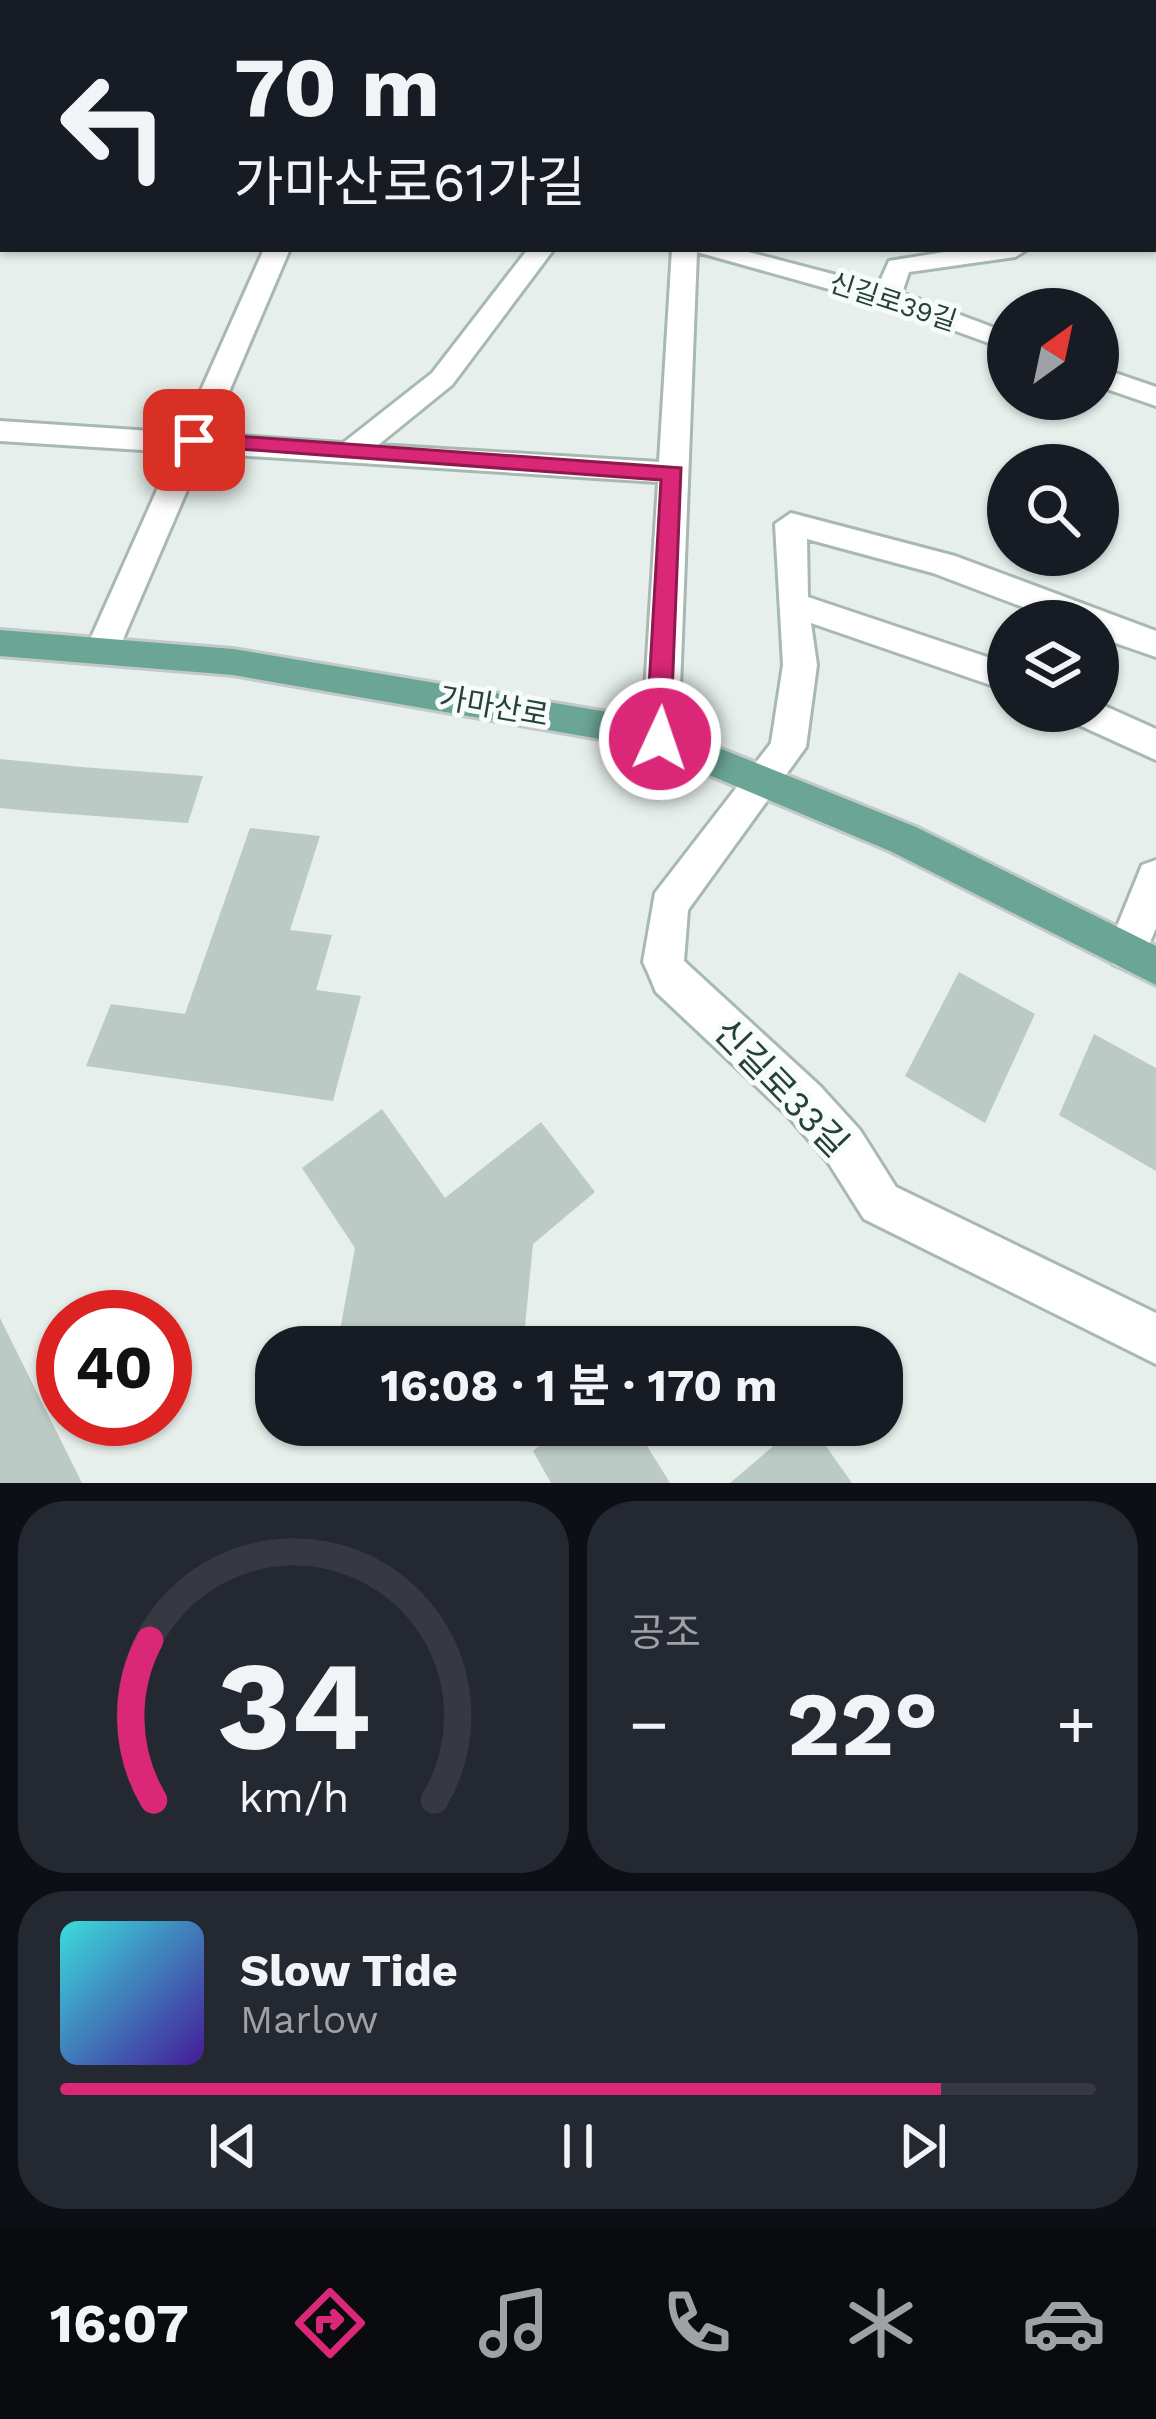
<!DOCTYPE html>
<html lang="ko">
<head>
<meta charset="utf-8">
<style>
	:root { --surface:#171b24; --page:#242831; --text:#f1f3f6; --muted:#9ea1a6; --line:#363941; --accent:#db2777 }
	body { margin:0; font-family:"Work Sans","Noto Sans KR",sans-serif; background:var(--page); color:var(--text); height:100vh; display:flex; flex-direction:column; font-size:45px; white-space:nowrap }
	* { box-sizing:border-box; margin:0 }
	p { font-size:39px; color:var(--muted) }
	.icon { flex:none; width:66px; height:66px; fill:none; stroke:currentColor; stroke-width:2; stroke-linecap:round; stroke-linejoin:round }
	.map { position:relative; height:1483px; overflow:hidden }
	.details { display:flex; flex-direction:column; gap:18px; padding:18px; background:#0d0f14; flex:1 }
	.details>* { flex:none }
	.top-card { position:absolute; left:0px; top:0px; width:1158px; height:252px; box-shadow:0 3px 9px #0004; background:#171b24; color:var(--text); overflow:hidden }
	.needle { width:78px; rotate:33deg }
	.tools { position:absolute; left:987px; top:288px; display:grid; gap:24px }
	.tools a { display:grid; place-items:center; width:132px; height:132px; border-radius:50%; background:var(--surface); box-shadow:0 3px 9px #0004; font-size:60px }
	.speed { position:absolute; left:36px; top:1290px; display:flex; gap:24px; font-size:60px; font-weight:700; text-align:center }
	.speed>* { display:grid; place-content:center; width:156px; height:156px; border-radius:50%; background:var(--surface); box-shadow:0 3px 9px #0004; line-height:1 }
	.speed .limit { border:18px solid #d22; background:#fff; color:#111 }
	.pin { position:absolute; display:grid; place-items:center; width:102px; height:102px; color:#fff; margin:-51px; border-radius:24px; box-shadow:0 6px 18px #0006 }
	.me { position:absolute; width:132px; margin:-66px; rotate:3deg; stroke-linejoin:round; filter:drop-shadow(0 0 9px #0008) }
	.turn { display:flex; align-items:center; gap:42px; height:252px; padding:0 36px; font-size:54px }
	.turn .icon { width:156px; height:156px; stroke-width:2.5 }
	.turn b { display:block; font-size:84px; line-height:102px }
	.big { font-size:90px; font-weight:700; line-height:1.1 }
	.details .tile { flex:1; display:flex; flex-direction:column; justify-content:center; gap:18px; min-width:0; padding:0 42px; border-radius:48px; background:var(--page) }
	.details .dial { align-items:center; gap:0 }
	.dial svg { height:312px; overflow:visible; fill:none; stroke:var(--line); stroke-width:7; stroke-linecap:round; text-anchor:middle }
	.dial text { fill:var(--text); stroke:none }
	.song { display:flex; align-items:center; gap:36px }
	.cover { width:144px; height:144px; border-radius:18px; background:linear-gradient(135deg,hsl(180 70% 55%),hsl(260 70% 35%)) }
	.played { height:12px; border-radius:6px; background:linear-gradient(90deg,var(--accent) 85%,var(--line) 85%) }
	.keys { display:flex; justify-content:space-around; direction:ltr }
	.heat { display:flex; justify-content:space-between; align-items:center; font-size:66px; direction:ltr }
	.details .tiles { flex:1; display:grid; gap:18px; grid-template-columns:1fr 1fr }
	.tile:last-child { grid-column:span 2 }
	.trip { position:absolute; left:255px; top:1326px; width:648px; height:120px; border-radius:48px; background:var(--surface); box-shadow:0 3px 9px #0004; font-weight:700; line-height:120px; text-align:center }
	.menu { display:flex; height:192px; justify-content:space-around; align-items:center; background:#090b0e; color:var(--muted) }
	.menu .icon { width:84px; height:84px }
	.menu .on { color:var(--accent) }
	.menu b { font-size:54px; color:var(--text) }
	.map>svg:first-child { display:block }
	.building { fill:#bbcac4 }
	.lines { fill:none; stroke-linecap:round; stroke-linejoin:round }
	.minor-casing { stroke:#a8b8b2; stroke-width:6 }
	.major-casing { stroke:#c2cac8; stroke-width:6 }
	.minor { fill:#fff; fill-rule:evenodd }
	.major { fill:#6aa596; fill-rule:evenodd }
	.route { fill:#db2777; stroke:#8e194d; stroke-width:3 }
	.labels { text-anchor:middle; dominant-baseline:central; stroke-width:10; stroke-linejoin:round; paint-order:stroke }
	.far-street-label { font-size:27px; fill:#24423a; stroke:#f7fbf9 }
	.street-label { font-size:30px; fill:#24423a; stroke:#f7fbf9 }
	.near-street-label { font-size:36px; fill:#24423a; stroke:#f7fbf9 }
</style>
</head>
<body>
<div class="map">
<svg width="1156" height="1483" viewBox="0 0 1156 1483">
	<rect width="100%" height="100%" fill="#e6efeb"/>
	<!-- building -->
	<path class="building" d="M0,759l81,8 122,9 -15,47 -158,-12 -30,-3z
		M250,828l70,8 -30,94 42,5 -16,55 45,6 -28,105 -247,-35 25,-62 74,10z
		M959,972l76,42 -50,109 -80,-47z
		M1094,1034l62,34v103l-97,-56z
		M382,1109l63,89 96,-76 54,70 -62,52 -10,103h-186l18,-99 -53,-80z
		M0,1318l82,165h-82z
		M566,1425h68l36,58h-119l-18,-32z
		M798,1425h13l41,58h-122z"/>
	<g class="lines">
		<defs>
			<path id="minor" d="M147,0h20l-22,3z
				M454,0h92l2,3h-92z
				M687,0h20v3h-20z
				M1087,0h55l-57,3z
				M3,154v16l-3,1v-16z
				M1155,221h1v14h-1z
				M264,249h26l-79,185 132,9 89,-70 96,-124h26l-102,136 -74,60 281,17 13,-213h65l141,37 11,-25 74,-12h65l-13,8 -106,15 -7,21 106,40v17l-129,-47 -182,-51 -19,487 -5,10 -13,5 -13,-5 -5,-10 16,-257 -455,-29 -89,207h-24l-5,-9 89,-199 -174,-11v-20l182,12z
				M1098,367l58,20v19l-58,-20z
				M791,513l164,43 201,75v26l-58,-20v-16h-38l-127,-48 -126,-34 1,58 200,67v27l-197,-68 6,42 -11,82 -118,163 -4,51 136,125 40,44 36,57 260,126v51l-292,-145 -36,-57 -40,-46 -132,-124 -7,-17 -6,-13 12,-69 116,-150 12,-78 -8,-141z
				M1098,703l58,26v31l-86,-39 -6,-10h34z
				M1156,860v68l-15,36 -14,6 -14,-6 -6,-13 35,-86z"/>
			<path id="major" d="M0,630l233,19 411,69 272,109 240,119v39l-266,-134 -250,-105 -407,-71 -233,-19z"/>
		</defs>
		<!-- minor casing -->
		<use href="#minor" class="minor-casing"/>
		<!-- major casing -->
		<use href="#major" class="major-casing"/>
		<!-- minor -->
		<use href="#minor" class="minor"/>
		<!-- major -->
		<use href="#major" class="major"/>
	</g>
	<!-- route -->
	<path class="route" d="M194,433l487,35 -11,278 -10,4 -14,-11 15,-259 -475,-35 -3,-5z"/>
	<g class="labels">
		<!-- far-street labels -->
		<g class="far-street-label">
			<text transform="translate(893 302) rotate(18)">신길로39길</text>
		</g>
		<!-- street labels -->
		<g class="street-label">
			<text transform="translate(494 706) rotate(10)">가마산로</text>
		</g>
		<!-- near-street labels -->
		<g class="near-street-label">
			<text transform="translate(781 1088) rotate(46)">신길로33길</text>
		</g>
	</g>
</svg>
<div class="tools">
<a><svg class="needle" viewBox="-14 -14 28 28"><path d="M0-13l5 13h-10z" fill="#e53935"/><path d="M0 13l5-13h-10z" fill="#9ea1a6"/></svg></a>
<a><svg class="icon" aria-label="search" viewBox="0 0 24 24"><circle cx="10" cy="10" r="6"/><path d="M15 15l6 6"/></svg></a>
<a><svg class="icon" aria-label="layers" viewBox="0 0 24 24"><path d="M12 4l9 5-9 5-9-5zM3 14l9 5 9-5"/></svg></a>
</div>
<div class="speed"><div class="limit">40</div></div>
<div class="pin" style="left:194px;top:440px;background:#d93025"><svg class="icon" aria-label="arrive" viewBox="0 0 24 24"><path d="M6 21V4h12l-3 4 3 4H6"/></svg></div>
<svg class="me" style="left:660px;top:739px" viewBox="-20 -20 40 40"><circle r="17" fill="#db2777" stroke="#fff" stroke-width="3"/><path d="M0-11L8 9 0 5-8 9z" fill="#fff"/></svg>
<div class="trip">16:08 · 1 분 · 170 m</div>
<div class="top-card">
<div class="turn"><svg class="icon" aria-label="left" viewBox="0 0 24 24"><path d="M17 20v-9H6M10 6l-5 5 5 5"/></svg><div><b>70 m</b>가마산로61가길</div></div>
</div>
</div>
<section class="details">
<div class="tiles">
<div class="tile dial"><svg viewBox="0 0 100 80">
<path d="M14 69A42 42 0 1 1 86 69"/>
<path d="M14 69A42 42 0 0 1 13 28" stroke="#db2777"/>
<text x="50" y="56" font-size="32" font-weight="700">34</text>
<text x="50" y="72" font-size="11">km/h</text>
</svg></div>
<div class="tile"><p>공조</p>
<div class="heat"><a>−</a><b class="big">22°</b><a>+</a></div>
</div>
<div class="tile">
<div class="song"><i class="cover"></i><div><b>Slow Tide</b><p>Marlow</p></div></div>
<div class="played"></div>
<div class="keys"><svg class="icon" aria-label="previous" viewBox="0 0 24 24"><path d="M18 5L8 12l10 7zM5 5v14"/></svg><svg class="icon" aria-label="pause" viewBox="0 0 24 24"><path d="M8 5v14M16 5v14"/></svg><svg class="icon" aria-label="next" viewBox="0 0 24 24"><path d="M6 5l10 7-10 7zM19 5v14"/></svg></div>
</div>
</div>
</section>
<nav class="menu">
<b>16:07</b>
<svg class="icon on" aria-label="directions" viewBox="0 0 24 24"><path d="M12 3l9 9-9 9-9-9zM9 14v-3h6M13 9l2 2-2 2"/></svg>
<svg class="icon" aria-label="music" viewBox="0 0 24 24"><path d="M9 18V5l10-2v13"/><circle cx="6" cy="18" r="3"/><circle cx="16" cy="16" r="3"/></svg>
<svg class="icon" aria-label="phone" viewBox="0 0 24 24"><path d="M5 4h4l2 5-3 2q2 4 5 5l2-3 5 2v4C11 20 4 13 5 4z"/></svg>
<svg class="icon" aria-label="climate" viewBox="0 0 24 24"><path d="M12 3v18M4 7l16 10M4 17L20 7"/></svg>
<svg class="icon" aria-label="car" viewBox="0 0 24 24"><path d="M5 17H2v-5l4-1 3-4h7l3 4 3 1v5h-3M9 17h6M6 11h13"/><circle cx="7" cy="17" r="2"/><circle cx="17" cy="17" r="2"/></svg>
</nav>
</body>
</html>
